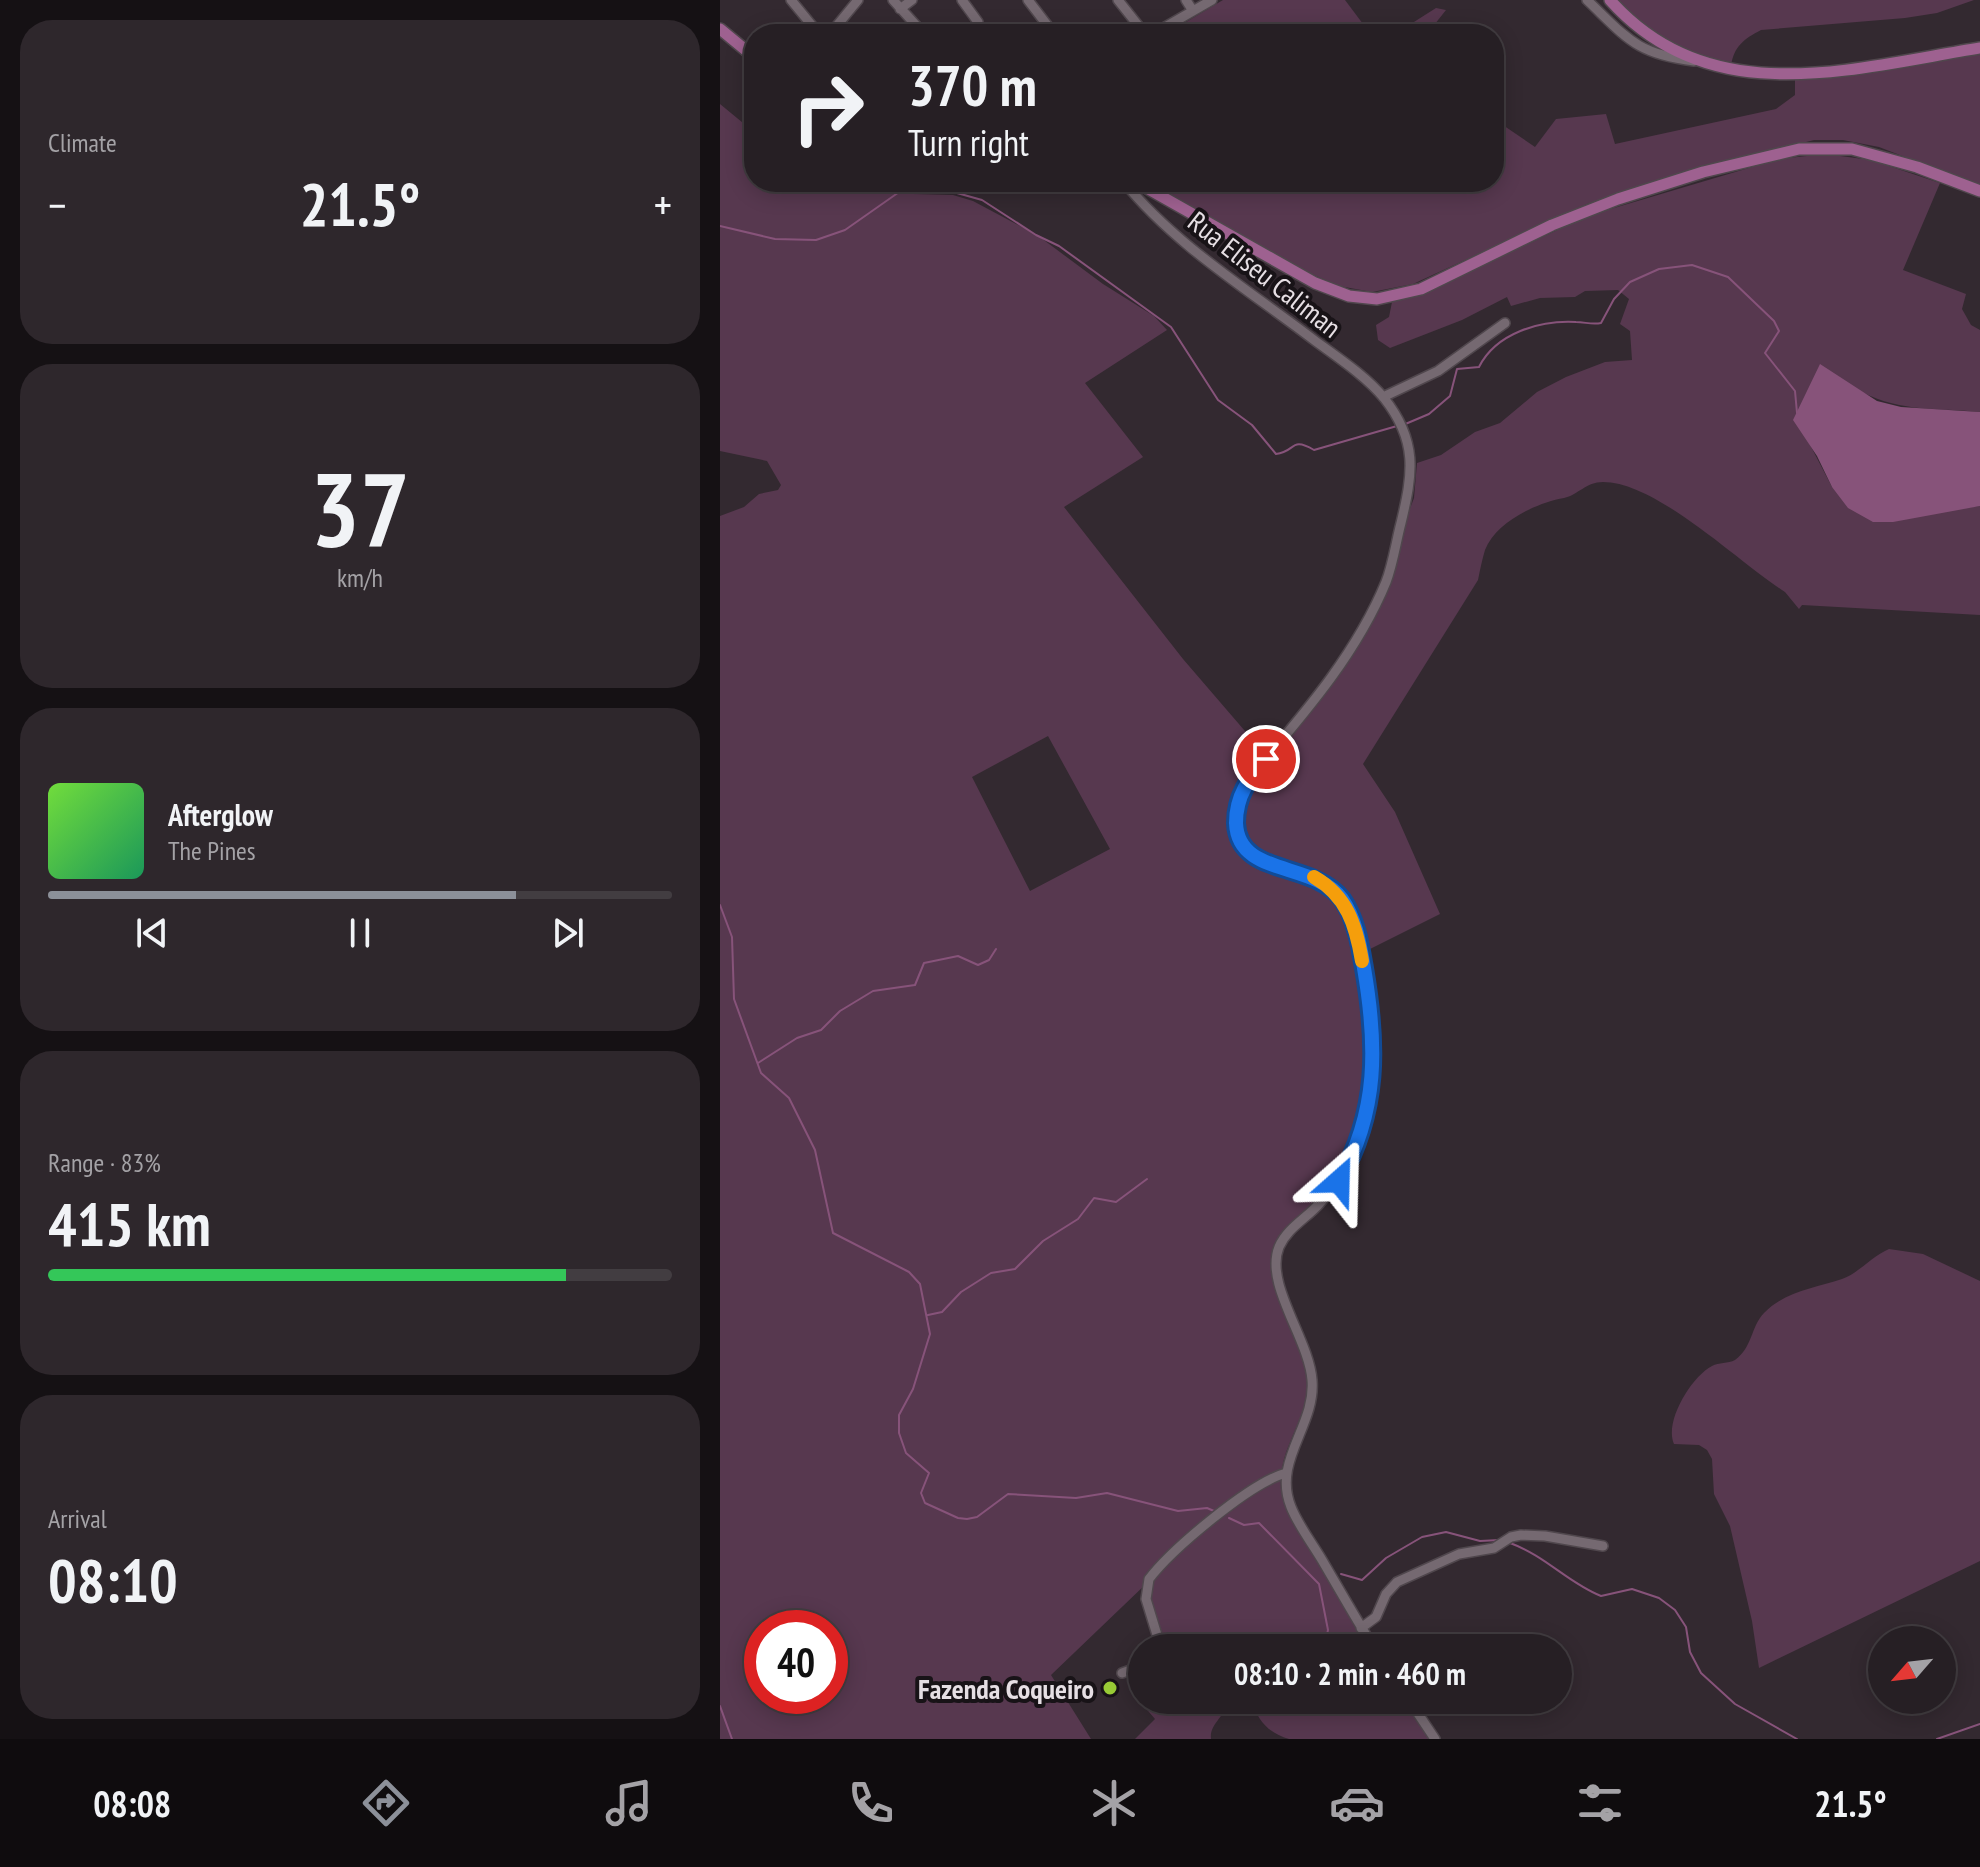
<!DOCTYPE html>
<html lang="en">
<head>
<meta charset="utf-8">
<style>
	:root { --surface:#261f24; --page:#2e272c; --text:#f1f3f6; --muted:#a4a2a6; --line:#423d41; --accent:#8c9099 }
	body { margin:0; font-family:"PT Sans Narrow",sans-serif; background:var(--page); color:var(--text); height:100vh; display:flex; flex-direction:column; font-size:30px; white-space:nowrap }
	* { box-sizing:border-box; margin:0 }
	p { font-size:26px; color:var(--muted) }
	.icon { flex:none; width:44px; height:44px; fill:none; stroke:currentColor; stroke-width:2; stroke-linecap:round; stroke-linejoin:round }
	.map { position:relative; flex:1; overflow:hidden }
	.panel { display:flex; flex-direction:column; gap:20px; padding:20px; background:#151114; width:720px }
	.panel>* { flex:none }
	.banner { position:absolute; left:24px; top:24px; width:760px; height:168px; border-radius:32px; box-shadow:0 4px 20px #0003,0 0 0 2px var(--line); background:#261f24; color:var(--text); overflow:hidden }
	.needle { width:52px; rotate:242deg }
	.controls { position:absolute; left:1148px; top:1626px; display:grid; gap:16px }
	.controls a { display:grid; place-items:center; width:88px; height:88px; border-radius:50%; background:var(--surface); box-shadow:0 4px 20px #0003,0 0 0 2px var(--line); font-size:40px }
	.speed { position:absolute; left:24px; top:1610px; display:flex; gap:16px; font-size:40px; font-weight:700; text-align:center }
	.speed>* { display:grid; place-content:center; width:104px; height:104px; border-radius:50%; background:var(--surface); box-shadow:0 4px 20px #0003,0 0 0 2px var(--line); line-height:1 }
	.speed .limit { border:12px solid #d22; background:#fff; color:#111 }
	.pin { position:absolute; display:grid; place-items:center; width:68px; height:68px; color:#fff; margin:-34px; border:4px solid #fff; border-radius:50%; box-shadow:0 2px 8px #0007 }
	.me { position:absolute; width:88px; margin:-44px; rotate:25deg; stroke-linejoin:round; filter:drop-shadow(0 0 6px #0008) }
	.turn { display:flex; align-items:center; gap:28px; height:168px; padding:0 32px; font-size:36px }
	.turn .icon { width:104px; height:104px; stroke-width:2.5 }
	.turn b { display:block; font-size:56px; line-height:68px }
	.big { font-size:60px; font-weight:700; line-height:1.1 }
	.panel .tile { flex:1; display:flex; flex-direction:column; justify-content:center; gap:12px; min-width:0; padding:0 28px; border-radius:32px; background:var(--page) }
	.panel .dial { align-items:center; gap:0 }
	.dial b { font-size:104px; line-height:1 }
	.song { display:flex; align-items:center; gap:24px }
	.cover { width:96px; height:96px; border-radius:12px; background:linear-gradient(135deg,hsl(100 70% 55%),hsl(150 70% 35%)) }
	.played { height:8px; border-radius:4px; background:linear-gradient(90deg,var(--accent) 75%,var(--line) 75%) }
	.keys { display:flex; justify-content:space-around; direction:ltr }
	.heat { display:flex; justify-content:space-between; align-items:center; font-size:44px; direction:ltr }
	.charge { height:12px; border-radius:6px; background:linear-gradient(90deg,#34c759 83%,var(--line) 0) }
	.trip { position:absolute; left:408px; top:1634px; width:444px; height:80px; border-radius:40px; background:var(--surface); box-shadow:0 4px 20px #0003,0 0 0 2px var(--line); font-weight:700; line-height:80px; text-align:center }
	.tabs { display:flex; height:128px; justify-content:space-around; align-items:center; background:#0f0c0e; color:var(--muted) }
	.tabs .icon { width:56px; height:56px }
	.tabs .selected { color:var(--accent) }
	.tabs b { font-size:36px; color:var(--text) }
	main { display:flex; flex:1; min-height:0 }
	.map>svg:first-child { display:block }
	.green { fill:#57384f; fill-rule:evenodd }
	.water { fill:#87537a }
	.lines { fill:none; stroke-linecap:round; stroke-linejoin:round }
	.stream { stroke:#87537a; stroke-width:2 }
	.minor-casing { stroke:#50474d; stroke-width:12 }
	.major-casing { stroke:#50474d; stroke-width:14 }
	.minor { stroke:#756971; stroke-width:9 }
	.major { stroke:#9e6190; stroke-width:11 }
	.route-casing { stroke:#114b97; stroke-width:20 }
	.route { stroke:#1a73e8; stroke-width:14 }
	.slow { stroke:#f59e0b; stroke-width:14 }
	.poi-dot { fill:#99cb36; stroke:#181317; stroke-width:3 }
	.labels { text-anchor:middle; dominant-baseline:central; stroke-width:8; stroke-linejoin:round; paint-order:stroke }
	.street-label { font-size:28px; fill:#e6dfe4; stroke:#181317 }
	.poi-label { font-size:28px; font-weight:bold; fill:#e6dfe4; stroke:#181317; text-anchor:end }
</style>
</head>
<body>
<main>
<section class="panel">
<div class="tile"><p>Climate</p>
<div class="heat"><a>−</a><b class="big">21.5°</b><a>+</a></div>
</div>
<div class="tile dial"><b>37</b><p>km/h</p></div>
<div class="tile">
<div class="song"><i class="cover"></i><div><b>Afterglow</b><p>The Pines</p></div></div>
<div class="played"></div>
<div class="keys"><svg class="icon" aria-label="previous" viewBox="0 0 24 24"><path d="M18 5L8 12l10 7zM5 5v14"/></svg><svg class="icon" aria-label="pause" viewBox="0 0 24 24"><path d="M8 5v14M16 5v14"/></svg><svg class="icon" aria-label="next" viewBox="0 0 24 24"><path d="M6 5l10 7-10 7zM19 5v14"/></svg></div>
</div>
<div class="tile"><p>Range · 83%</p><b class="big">415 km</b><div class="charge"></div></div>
<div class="tile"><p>Arrival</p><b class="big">08:10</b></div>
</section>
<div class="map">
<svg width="1260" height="1739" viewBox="0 0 1260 1739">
	<rect width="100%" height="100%" fill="#332930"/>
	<!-- green -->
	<path class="green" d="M503,0h122l21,28 10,6h-210z
		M894,0h360l-37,13 -32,5 -144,12c-17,9 -27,16 -30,36 -47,-12 -81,-34 -117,-66z
		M716,8l10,2 -19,24h-32z
		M1260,54v132l-101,-39 -36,-7h-29l-127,32 -100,32 -174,80 -41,8 -33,-6 -30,-13 -161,-91h346v-63l41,28 21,-28 50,-5 9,30 161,-35 19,-14v-15z
		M0,104l34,28v50h62l20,10 117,3 20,6 64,34 66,49 51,32 13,14 -82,53 58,74 -79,50 119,152 80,93c-21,30 -55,87 -6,111 22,10 48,13 69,24 18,10 27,39 31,58 19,74 20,177 -28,240 -20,26 -52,42 -57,76 13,37 42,97 35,135 -7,33 -29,58 -26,93 3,28 72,129 91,159h-209l-16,-65 -96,92 40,64h-371v-1223l24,-9 15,-13 19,-4 3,-5 -14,-24 -47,-10zM328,736l62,113 -80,42 -58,-114zM42,1628h68v68h-68z
		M1105,154l46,6 69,23 -37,87 63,24 -4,15 9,16 9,5v82c-51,-5 -82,1 -128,-25l-45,52 25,48 111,24 37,-5v109l-178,-10 -3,4 -14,-17c-47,-30 -128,-110 -182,-110 -17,0 -25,13 -39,16 -28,5 -68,24 -79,52 -3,10 -5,20 -7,30l-115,184 32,48 45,102 -74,37c-5,-21 -10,-48 -27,-62 -29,-25 -62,-21 -86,-37 -9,-6 -10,-17 -11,-28 -1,-19 1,-30 11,-47l105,-132 56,-147 3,-35 24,-8 34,-23 25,-9 37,-31 29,-15 39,-15 27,-2 -2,-29 -10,-7 9,-25 -11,-9 -33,1 -10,6 -35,1 -29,8 -4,-9 -45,23 -72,28 -12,-8 -2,-15 13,-8 3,-15 59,-22 136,-64 192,-57z
		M1169,1249l34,5 57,27v280l-221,107 -7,-47 -22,-95 -16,-32 -2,-35 -5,-9 -8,-5 -25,-1c-10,-22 17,-67 38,-78 7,-4 16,-2 23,-6 18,-13 15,-32 29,-47 21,-22 52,-25 78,-34 17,-6 30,-23 47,-30z
		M427,1700h81c-1,16 -19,23 -17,39h-76l20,-20 -12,-14z
		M532,1700h155l26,39h-144c-20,-6 -32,-18 -37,-39z"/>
	<!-- water -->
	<path class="water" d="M1100,364l57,37 24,6 79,5v94l-87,16h-20l-25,-14 -16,-21 -15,-31 -24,-36z"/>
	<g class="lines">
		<!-- stream -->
		<path class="stream" d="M0,226l55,13 41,1 29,-10 57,-40 55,3 25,7 54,35 23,11 112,81 47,73 34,25 24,29c20,-2 14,-18 38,-4l83,-24
			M683,425l26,-11 21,-18 7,-27 22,-2c17,-34 61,-47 97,-45 9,0 16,3 25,1l13,-24 16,-17 29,-13 33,-4 36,12 46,44 5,10 -14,22 30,38 2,22
			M0,905l12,32 2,62 27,74 28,25 26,52 18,83 76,39 11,12 10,50 -17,55 -14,26v18l7,20 23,20 -8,20 4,10 33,15 9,1 10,-2 31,-23 68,4 31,-5 71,18 29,-3 7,3
			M38,1063l39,-25 24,-8 19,-19 33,-20 42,-6 9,-22 34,-7 20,9 11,-5 7,-11
			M208,1315l14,-3 19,-20 30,-19 24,-4 28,-28 35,-22 16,-21 22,4 31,-23
			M509,1518l15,7 15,-2 60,61 9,46 -4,18
			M790,1543c36,13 58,40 91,53l31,-7 27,9 16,12 11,17 4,25 11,21 34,31 62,35
			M621,1574l21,6 24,-22 36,-21 24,-5 34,9 20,-1
			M0,1706l12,33
			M1217,1739l43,-15"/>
		<defs>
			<path id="minor" d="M71,0l28,34
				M173,0l31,34
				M242,0l16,22
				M308,0l26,34
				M398,0l27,34
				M466,0l7,11
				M867,0c40,38 49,54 107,61
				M180,9l12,-9
				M110,34l28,-34
				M433,34l59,-34
				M404,182c51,63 126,109 190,158 23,17 52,36 70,58 34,43 29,75 17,125 -5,19 -8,41 -15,59 -30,73 -83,133 -134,193 -10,14 -16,26 -16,44 1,60 78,41 106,81 22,31 34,120 32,159 -1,49 -21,108 -54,144 -13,15 -33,25 -41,44 -15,37 30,92 33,133 4,46 -40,80 -21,127 7,18 21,36 31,53 17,29 34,59 52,88
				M663,397l55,-26 67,-48
				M641,1628l15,-11 10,-23 11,-12 62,-28 35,-6 17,-11 10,-2 24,1 58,10
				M441,1648l-15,-49 3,-20c23,-30 101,-96 137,-106
				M402,1673l20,-7
				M689,1700l26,39"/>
			<path id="major" d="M890,0c100,112 240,69 370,48
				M0,29l34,28
				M416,182l179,101 34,13 28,3 44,-10 131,-64 66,-26 85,-27 96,-23h53l65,18 63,24"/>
		</defs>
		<!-- minor casing -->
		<use href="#minor" class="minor-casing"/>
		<!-- major casing -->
		<use href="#major" class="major-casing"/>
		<!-- minor -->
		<use href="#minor" class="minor"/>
		<!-- major -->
		<use href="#major" class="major"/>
	</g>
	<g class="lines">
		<defs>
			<path id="route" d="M546,759c-17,20 -30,36 -30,64 2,54 77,38 106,76 14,20 18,46 22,69 13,76 15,143 -25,213"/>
		</defs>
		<!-- route casing -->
		<use href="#route" class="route-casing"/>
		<!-- route -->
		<use href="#route" class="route"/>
		<!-- slow -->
		<path class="slow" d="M594,877c33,19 42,48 48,84"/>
	</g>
	<!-- markers -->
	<circle class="poi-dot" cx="390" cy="1688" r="8"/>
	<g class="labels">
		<!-- street labels -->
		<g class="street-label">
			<text transform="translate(545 274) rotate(38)">Rua Eliseu Caliman</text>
		</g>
		<!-- poi labels -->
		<g class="poi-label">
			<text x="374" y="1688">Fazenda Coqueiro</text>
		</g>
	</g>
</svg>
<div class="controls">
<a><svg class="needle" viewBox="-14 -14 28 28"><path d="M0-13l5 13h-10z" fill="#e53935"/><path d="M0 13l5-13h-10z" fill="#a4a2a6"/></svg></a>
</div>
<div class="speed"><div class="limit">40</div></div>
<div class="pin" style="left:546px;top:759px;background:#d93025"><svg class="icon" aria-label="arrive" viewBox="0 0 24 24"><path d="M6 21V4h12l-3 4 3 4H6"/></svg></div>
<svg class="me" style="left:619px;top:1181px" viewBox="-20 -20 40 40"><path d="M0-17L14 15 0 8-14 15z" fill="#1a73e8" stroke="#fff" stroke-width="4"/></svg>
<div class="trip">08:10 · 2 min · 460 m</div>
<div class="banner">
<div class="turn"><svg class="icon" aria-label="right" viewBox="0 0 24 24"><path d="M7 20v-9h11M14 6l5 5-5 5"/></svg><div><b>370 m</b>Turn right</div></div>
</div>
</div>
</main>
<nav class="tabs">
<b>08:08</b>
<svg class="icon selected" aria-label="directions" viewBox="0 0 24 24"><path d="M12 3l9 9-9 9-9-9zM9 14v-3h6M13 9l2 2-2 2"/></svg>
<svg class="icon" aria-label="music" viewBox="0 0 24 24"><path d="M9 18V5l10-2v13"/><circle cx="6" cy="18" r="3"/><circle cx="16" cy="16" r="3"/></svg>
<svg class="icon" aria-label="phone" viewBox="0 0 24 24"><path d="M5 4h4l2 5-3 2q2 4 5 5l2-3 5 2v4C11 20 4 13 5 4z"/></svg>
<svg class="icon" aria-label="climate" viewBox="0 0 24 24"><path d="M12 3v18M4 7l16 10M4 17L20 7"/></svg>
<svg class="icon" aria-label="car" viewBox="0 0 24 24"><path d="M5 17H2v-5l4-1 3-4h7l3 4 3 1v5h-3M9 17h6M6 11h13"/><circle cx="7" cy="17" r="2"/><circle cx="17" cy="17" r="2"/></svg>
<svg class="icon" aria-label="filters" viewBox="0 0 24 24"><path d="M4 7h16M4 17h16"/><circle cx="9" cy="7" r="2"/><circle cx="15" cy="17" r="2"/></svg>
<b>21.5°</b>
</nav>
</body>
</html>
